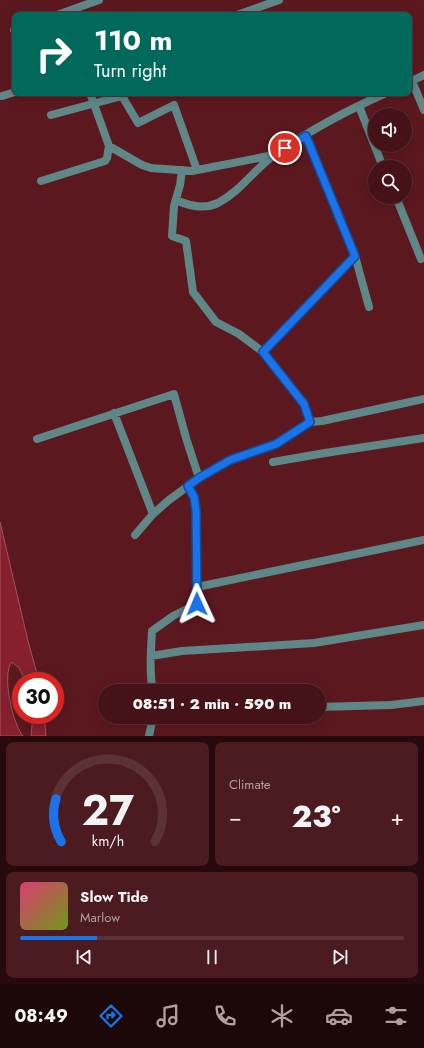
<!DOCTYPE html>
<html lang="en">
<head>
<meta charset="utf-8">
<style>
	:root { --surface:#451217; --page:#4c1b20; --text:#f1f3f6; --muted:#b09ea1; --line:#5d3236; --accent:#1a73e8 }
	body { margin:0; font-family:Jost,sans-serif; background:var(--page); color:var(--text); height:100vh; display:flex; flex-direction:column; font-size:15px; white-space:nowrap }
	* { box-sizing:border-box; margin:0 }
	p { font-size:13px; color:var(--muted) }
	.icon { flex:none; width:22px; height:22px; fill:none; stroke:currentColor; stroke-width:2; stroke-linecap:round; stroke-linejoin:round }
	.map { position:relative; height:736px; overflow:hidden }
	.panel { display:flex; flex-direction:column; gap:6px; padding:6px; background:#260a0d; flex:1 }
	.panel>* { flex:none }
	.top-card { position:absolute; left:12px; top:12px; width:400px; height:84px; border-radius:8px; box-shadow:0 2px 10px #0003,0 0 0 1px var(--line); background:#00695c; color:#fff; overflow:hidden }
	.fabs { position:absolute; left:368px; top:108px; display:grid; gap:8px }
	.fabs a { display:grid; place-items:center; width:44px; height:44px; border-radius:50%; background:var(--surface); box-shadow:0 2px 10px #0003,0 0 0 1px var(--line); font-size:20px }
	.speed { position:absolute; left:12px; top:672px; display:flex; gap:8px; font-size:20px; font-weight:700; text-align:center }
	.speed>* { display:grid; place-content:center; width:52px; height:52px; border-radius:50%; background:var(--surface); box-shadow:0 2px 10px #0003,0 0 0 1px var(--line); line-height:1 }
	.speed .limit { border:6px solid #d22; background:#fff; color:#111 }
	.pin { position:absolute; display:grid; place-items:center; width:34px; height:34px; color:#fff; margin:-17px; border:2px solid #fff; border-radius:50%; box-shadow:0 1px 4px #0007 }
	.me { position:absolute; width:44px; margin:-22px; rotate:359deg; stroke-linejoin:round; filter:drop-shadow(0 0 3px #0008) }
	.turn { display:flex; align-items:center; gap:14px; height:84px; padding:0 16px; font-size:18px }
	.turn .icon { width:52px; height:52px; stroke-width:2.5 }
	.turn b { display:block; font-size:28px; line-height:34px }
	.big { font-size:30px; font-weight:800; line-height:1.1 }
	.panel .card { flex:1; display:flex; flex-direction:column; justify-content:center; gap:6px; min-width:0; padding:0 14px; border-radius:8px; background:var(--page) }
	.panel .dial { align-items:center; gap:0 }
	.dial svg { height:104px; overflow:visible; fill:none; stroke:var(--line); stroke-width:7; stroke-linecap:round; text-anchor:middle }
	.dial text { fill:var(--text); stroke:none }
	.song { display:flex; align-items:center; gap:12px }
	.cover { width:48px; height:48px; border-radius:6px; background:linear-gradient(135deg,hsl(340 70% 55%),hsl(80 70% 35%)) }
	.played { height:4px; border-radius:2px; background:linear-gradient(90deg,var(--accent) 20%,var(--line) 20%) }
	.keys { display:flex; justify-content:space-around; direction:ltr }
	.heat { display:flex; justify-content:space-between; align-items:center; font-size:22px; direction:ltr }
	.panel .tiles { flex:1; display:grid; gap:6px; grid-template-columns:1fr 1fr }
	.card:last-child { grid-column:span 2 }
	.trip { position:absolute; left:98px; top:684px; width:228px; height:40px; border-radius:20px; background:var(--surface); box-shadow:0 2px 10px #0003,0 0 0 1px var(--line); font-weight:800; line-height:40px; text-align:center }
	.tab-bar { display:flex; height:64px; justify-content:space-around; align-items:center; background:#1c0709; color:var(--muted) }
	.tab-bar .icon { width:28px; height:28px }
	.tab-bar .active { color:var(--accent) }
	.tab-bar b { font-size:18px; color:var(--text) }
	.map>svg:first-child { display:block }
	.water { fill:#86202e; stroke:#a6525c }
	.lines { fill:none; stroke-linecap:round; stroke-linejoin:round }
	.street { stroke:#5f8788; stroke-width:8 }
	.route-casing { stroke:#114b97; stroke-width:10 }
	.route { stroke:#1a73e8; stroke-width:7 }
</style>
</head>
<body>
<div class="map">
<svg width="424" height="736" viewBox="0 0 424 736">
	<rect width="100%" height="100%" fill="#5c181f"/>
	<!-- water -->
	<path class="water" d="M0,522l28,119 11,40h-13l-7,-13 -7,-6c-11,12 1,63 11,74h-23z
		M33,715h11l2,21h-15z"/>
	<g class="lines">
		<!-- street -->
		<path class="street" d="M57,15l42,-15
			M237,15l42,-15
			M14,30h1
			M412,81l12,29
			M409,82l15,-7
			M2,96l13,-4
			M359,106l24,61
			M51,115l71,-19 16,27 36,-18 23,65
			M306,136l49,120 14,51
			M109,146l33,19 9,3 41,3 82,-16
			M182,170l-2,15 -6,21 -2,30 14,5 7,51 23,30 23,12 24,18 41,52 6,18
			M41,181l64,-20 2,-3 2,-12 -19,-53
			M396,197l25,62
			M176,200c13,6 29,9 42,3 23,-12 37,-35 58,-49 34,-24 72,-44 110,-61
			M263,352l92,-96
			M114,413l39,101
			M37,439l137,-45 12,44 13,40
			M273,462l52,-9 99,-15
			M135,535l18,-21 16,-14 30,-22 31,-17 46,-17 34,-22 12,-1 102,-22
			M197,587l227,-47
			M151,656l31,-5 132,-8 110,-18
			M153,691c-4,-20 -2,-40 -1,-60l21,-15 24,-12 -1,-94 -2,-13 -6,-11
			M319,707l72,-2 33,-4
			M149,736l4,-19"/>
	</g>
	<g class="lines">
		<defs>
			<path id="route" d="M197,604l-1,-94 -2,-13 -6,-11 11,-8 31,-18 46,-16 34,-22 -6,-18 -41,-52 92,-96 -49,-120 -21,12"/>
		</defs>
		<!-- route casing -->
		<use href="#route" class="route-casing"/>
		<!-- route -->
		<use href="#route" class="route"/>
	</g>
</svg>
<div class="fabs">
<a><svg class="icon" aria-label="sound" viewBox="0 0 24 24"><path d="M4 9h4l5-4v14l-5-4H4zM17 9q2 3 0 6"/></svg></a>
<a><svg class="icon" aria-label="search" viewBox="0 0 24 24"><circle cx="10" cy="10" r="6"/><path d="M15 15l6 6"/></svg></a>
</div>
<div class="speed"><div class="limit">30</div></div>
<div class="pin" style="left:285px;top:148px;background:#d93025"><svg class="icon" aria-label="arrive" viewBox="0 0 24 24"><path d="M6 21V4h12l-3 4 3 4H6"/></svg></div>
<svg class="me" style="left:197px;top:604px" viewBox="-20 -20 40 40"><path d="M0-17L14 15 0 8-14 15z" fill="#1a73e8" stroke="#fff" stroke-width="4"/></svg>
<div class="trip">08:51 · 2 min · 590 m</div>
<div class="top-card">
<div class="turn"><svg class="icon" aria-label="right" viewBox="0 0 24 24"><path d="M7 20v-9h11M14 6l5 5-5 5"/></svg><div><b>110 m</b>Turn right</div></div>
</div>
</div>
<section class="panel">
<div class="tiles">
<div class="card dial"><svg viewBox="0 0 100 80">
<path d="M14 69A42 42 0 1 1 86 69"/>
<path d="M14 69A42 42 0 0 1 10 36" stroke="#1a73e8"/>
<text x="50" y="56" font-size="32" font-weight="700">27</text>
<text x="50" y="72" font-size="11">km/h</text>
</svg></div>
<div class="card"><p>Climate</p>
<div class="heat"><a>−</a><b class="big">23°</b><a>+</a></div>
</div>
<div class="card">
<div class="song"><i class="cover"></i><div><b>Slow Tide</b><p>Marlow</p></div></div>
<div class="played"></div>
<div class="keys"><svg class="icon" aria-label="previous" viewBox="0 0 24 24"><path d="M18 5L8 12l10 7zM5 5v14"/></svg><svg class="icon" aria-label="pause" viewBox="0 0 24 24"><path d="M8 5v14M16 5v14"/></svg><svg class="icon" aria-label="next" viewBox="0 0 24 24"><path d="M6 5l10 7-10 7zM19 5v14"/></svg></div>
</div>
</div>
</section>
<nav class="tab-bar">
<b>08:49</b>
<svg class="icon active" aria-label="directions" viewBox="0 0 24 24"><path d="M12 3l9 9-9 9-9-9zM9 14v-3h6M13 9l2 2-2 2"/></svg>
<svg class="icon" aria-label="music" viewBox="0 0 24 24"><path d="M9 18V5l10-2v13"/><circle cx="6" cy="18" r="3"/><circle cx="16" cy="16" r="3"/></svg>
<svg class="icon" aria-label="phone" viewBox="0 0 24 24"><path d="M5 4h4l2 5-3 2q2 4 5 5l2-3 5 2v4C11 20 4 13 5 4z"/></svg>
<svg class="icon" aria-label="climate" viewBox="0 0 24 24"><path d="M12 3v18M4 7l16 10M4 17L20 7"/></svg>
<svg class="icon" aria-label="car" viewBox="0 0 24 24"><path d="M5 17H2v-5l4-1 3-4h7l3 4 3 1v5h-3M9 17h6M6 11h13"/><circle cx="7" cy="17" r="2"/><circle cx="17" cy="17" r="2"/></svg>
<svg class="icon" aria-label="filters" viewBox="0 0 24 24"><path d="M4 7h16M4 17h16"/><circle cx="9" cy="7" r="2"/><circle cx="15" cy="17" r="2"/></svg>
</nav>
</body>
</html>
